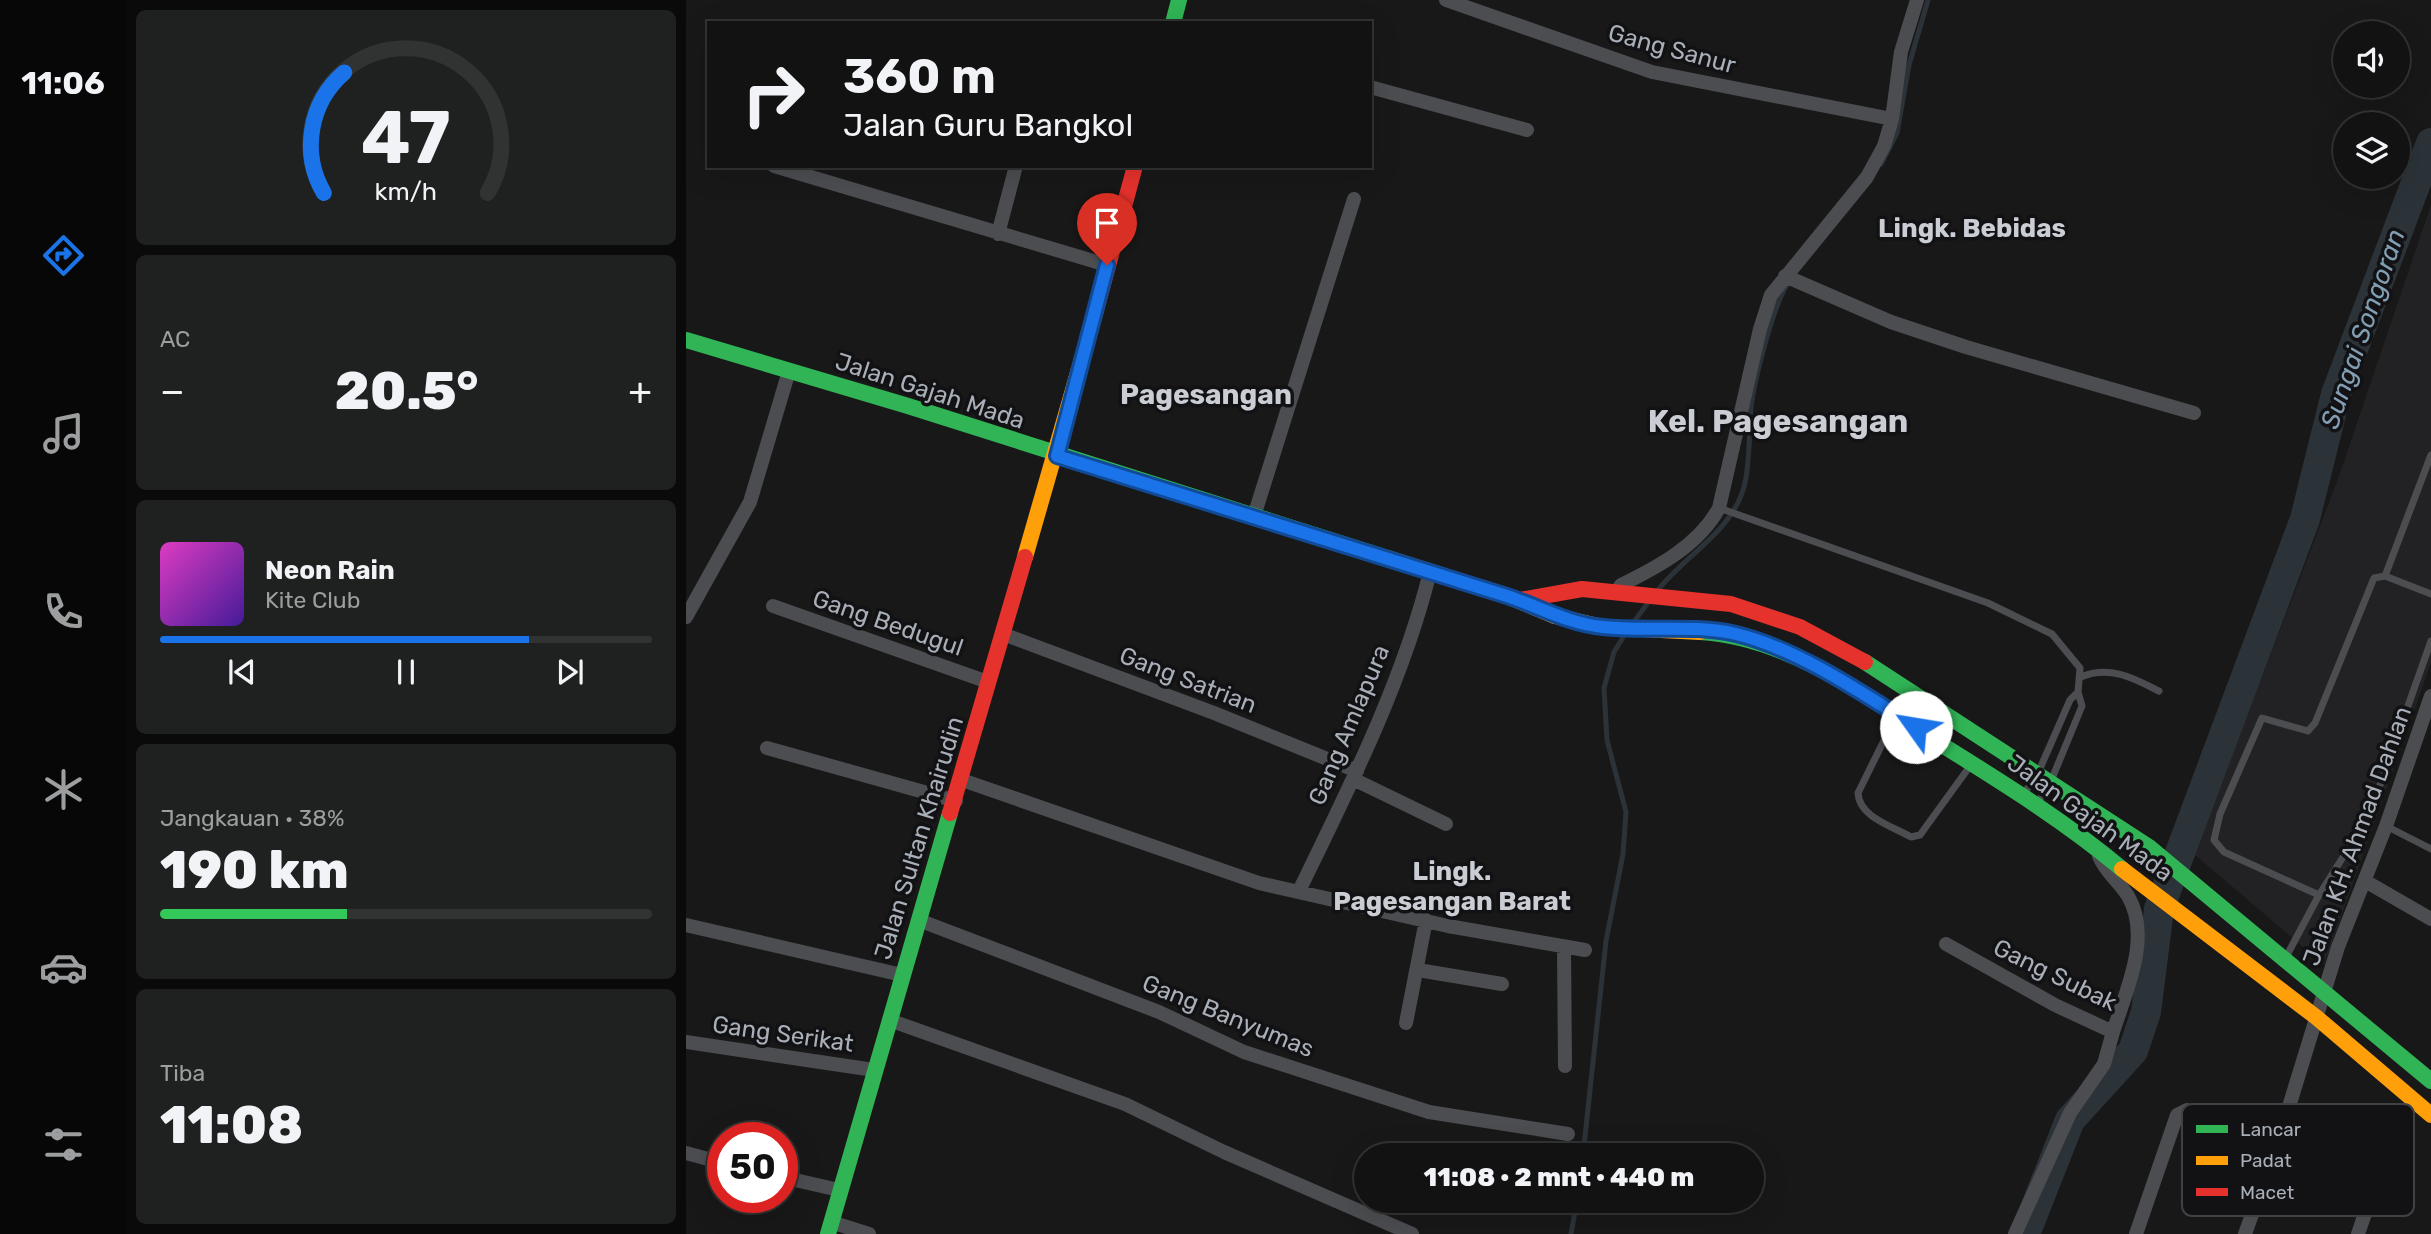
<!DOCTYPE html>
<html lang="id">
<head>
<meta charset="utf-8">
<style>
	:root { --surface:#121212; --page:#1f2020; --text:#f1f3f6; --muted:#9c9e9f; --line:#313232; --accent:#1a73e8 }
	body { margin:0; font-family:Rubik,sans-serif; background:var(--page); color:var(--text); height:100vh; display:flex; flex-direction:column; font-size:26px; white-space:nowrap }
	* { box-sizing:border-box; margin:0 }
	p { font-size:23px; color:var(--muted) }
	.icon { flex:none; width:38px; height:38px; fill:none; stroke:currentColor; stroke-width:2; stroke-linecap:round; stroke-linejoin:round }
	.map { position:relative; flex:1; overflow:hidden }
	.side { display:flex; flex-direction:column; gap:10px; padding:10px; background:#0a0a0a; width:560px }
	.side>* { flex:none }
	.top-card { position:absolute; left:21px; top:21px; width:665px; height:147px; border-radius:0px; box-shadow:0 7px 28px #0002,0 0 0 2px var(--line); background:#121212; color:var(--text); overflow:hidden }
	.tools { position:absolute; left:1647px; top:21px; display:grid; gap:14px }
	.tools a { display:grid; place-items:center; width:77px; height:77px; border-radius:50%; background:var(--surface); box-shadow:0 7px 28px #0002,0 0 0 2px var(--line); font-size:35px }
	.speed { position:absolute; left:21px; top:1122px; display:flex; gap:14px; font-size:35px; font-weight:700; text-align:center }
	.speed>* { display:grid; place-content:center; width:91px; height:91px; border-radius:50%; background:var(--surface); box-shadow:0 7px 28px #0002,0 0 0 2px var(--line); line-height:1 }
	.speed .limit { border:10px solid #d22; background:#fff; color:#111 }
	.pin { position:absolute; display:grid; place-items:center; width:60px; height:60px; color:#fff; margin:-72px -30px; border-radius:50% 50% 50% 0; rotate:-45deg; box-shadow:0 0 7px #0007 }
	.pin .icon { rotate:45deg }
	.me { position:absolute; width:77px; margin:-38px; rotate:302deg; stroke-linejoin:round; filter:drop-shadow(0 0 5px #0008) }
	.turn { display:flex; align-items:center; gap:24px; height:147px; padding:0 21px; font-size:32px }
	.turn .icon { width:91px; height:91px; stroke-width:2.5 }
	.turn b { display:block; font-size:49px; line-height:60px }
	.big { font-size:52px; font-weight:800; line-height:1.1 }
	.side .tile { flex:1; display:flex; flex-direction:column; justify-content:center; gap:10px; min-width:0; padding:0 24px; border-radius:10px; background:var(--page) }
	.side .dial { align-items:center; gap:0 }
	.dial svg { height:182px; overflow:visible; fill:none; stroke:var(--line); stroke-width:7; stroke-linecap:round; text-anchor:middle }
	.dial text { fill:var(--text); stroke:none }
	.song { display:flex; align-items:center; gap:21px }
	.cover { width:84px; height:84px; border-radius:10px; background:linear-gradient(135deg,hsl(310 70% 55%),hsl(260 70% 35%)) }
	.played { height:7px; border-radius:4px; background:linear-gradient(90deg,var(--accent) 75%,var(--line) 75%) }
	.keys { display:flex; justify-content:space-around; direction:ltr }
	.heat { display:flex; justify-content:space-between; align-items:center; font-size:38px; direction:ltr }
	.charge { height:10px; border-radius:5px; background:linear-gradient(90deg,#34c759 38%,var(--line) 0) }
	.trip { position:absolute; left:668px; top:1143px; width:410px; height:70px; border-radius:35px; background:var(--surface); box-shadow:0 7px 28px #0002,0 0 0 2px var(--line); font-weight:800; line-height:70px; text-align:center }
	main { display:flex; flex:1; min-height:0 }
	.tabs { display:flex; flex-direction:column; width:126px; justify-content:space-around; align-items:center; background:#070707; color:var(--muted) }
	.tabs .icon { width:49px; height:49px }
	.tabs .active { color:var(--accent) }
	.tabs b { font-size:32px; color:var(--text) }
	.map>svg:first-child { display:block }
	.built { fill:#222224 }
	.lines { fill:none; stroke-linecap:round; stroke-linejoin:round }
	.stream { stroke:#2b3339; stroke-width:5 }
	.river { stroke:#2b3339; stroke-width:30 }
	.lane { stroke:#4c4d51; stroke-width:7 }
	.street { stroke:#4c4d51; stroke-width:14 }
	.fast { stroke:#30b455; stroke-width:16 }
	.slow { stroke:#ff9f0a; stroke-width:16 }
	.jam { stroke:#e5322d; stroke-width:16 }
	.route-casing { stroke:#114b97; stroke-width:18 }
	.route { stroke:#1a73e8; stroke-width:12 }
	.labels { text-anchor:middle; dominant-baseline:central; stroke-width:7; stroke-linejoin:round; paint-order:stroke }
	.street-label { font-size:24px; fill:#a9afb8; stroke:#121214 }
	.neighbourhood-label { font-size:26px; font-weight:bold; fill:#cacdd4; stroke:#121214 }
	.water-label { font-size:26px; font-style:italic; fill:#829eb2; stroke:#121214 }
	.quarter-label { font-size:28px; font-weight:bold; fill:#cacdd4; stroke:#121214 }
	.district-label { font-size:32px; font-weight:bold; fill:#cacdd4; stroke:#121214 }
	.key { fill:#121214; stroke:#3f4145; stroke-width:2 }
	.key-label { font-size:19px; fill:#a9afb8 }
</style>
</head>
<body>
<main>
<nav class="tabs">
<b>11:06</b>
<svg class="icon active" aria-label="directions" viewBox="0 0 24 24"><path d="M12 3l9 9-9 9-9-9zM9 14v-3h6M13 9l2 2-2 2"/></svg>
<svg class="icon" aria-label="music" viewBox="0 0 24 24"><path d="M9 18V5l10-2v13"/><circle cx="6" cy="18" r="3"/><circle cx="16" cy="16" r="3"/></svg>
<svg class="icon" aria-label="phone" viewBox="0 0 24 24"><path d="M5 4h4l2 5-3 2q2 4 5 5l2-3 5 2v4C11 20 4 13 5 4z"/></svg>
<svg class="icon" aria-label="climate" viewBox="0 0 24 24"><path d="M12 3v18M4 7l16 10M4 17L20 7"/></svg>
<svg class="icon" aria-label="car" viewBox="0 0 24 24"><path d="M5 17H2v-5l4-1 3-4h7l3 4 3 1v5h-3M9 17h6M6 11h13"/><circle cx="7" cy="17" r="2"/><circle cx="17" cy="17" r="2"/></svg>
<svg class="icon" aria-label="filters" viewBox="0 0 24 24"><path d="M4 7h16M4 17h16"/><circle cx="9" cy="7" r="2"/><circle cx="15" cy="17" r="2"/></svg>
</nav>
<section class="side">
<div class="tile dial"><svg viewBox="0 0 100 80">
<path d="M14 69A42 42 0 1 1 86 69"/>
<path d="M14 69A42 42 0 0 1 23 16" stroke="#1a73e8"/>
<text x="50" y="56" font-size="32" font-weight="700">47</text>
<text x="50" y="72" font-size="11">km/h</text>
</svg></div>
<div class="tile"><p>AC</p>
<div class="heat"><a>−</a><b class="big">20.5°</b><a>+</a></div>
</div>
<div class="tile">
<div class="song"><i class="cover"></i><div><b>Neon Rain</b><p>Kite Club</p></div></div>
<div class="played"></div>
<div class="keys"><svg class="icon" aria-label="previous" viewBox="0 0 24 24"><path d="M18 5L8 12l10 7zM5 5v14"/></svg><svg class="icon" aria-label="pause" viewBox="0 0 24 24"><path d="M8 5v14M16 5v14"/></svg><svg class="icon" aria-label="next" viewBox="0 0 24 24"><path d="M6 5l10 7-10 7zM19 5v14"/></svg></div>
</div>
<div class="tile"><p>Jangkauan · 38%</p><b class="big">190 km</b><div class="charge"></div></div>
<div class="tile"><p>Tiba</p><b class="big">11:08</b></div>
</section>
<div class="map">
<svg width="1745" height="1234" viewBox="0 0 1745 1234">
	<rect width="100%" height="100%" fill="#181818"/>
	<!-- built -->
	<path class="built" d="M1745,205v458l-107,302 -130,-111 144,-375z"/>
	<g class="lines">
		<!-- stream -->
		<path class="stream" d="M1195,164l16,-31 12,-68 19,-65
			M972,590c28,-36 76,-59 87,-107 5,-24 4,-51 6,-75 3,-27 22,-101 36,-123
			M947,623l17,-23
			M897,1155l23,-214 17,-87 3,-42 -19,-72 -3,-52 10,-36 11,-18
			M885,1234l6,-34"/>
		<!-- river -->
		<path class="river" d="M1339,1234l45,-114 63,-69 13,-39 13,-103 146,-390 31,-125 95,-251"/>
		<!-- lane -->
		<path class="lane" d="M1033,508l269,95 64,31 28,34 -2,24 4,14 -31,75 -13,21
			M1699,576l46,-121
			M1395,677c29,-12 52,1 78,14
			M1210,716l-38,77c1,24 34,33 53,44l9,-2 50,-69
			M1337,795l15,-22 32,-73 8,-8
			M1700,826l45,23
			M1633,895l-95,-43 -10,-12 6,-26 42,-96 46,13 7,-8 59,-145 11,-2 46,18
			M1600,957l33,-62 50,-79 62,-175"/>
		<!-- street -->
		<path class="street" d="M760,0l206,72 240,47
			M684,87l157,43
			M88,166l333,99
			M312,234l18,-68
			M1099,276l106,46 75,25 228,66
			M568,516l100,-317
			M930,592l5,-7c37,-18 78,-40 98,-77l41,-179 11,-34 96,-118 17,-31 8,-27 9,-67 16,-52
			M87,606l215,76
			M0,617l64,-115 39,-131
			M317,634l211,79 143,58
			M81,748l189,53
			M667,779l93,45
			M276,780l297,103 189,43 137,24
			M1679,881l66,38
			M613,891c50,-103 103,-207 131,-319
			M235,921l238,91 85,40 185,60 139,22
			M0,925l216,50
			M1260,944l109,61 58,27c13,-41 39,-95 15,-136 -9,-15 -23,-24 -29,-40
			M878,948l1,118
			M732,970l84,14
			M203,1020l236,84 99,48 188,82
			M720,1023l20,-103
			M0,1042l188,28
			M0,1153l37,10
			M96,1177l57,13
			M145,1222l38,12
			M1329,1234l55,-121 34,-49 9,-32
			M1450,1234l41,-119 10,-5 93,26 87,36 8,12 -17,50
			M1559,1234l35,-98 58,-189 48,-121 45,-130"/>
		<!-- fast -->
		<path class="fast" d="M487,23l6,-23
			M0,340l222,66 479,152
			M1014,632c91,5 173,69 247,116 61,38 120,75 175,121
			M1179,662l284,185 282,234
			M142,1234l122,-421"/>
		<!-- slow -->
		<path class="slow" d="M339,557l71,-247
			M701,558l120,38 48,20 47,11 98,5
			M1436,869l194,148 115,98"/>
		<!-- jam -->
		<path class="jam" d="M410,310l39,-144
			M834,600l62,-11 149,15 69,23 65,35
			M264,813l75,-256"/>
	</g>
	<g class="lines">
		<defs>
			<path id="route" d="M421,265l-50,191 450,140c33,11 62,28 96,31 44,5 90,-3 133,7 62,15 126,59 180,93"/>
		</defs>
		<!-- route casing -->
		<use href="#route" class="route-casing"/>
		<!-- route -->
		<use href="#route" class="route"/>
	</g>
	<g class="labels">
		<!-- street labels -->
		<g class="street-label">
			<text transform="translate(986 49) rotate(15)">Gang Sanur</text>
			<text transform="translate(244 391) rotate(18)">Jalan Gajah Mada</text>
			<text transform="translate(202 623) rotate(19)">Gang Bedugul</text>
			<text transform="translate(502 680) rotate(21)">Gang Satrian</text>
			<text transform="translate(663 725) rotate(-67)">Gang Amlapura</text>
			<text transform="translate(1404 818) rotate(36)">Jalan Gajah Mada</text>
			<text transform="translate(1671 836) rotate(-70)">Jalan KH. Ahmad Dahlan</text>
			<text transform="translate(233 838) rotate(-73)">Jalan Sultan Khairudin</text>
			<text transform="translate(1369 975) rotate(26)">Gang Subak</text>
			<text transform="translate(542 1016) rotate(22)">Gang Banyumas</text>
			<text transform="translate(97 1034) rotate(8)">Gang Serikat</text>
		</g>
		<!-- neighbourhood labels -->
		<g class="neighbourhood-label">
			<text x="1286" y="228">Lingk. Bebidas</text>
			<text x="766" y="871">Lingk.<tspan x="766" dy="30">Pagesangan Barat</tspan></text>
		</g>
		<!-- water labels -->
		<g class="water-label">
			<text transform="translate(1677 329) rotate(-71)">Sungai Songoran</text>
		</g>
		<!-- quarter labels -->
		<g class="quarter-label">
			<text x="520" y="394">Pagesangan</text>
		</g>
		<!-- district labels -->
		<g class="district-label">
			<text x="1092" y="421">Kel. Pagesangan</text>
		</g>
	</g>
	<!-- legend -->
	<rect x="1496" y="1104" width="232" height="112" rx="10" class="key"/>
	<rect x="1510" y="1125" width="32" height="8" fill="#30b455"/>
	<rect x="1510" y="1156" width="32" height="9" fill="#ff9f0a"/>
	<rect x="1510" y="1188" width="32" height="8" fill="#e5322d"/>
	<g class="key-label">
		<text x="1554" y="1136">Lancar</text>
		<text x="1554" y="1167">Padat</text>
		<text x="1554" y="1199">Macet</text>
	</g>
</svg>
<div class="tools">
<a><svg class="icon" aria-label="sound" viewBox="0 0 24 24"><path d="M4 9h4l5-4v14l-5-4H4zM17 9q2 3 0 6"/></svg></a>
<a><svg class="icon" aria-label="layers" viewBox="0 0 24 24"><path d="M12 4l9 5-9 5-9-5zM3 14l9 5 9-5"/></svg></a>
</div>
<div class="speed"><div class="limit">50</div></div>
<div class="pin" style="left:421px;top:265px;background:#d93025"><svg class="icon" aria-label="arrive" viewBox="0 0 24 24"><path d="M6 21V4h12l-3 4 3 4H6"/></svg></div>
<svg class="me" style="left:1230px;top:727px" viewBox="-20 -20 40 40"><circle r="19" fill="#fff"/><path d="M0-13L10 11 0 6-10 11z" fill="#1a73e8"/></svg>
<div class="trip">11:08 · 2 mnt · 440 m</div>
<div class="top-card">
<div class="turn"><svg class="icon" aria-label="right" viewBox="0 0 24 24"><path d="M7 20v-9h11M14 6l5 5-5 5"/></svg><div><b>360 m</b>Jalan Guru Bangkol</div></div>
</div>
</div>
</main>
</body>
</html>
